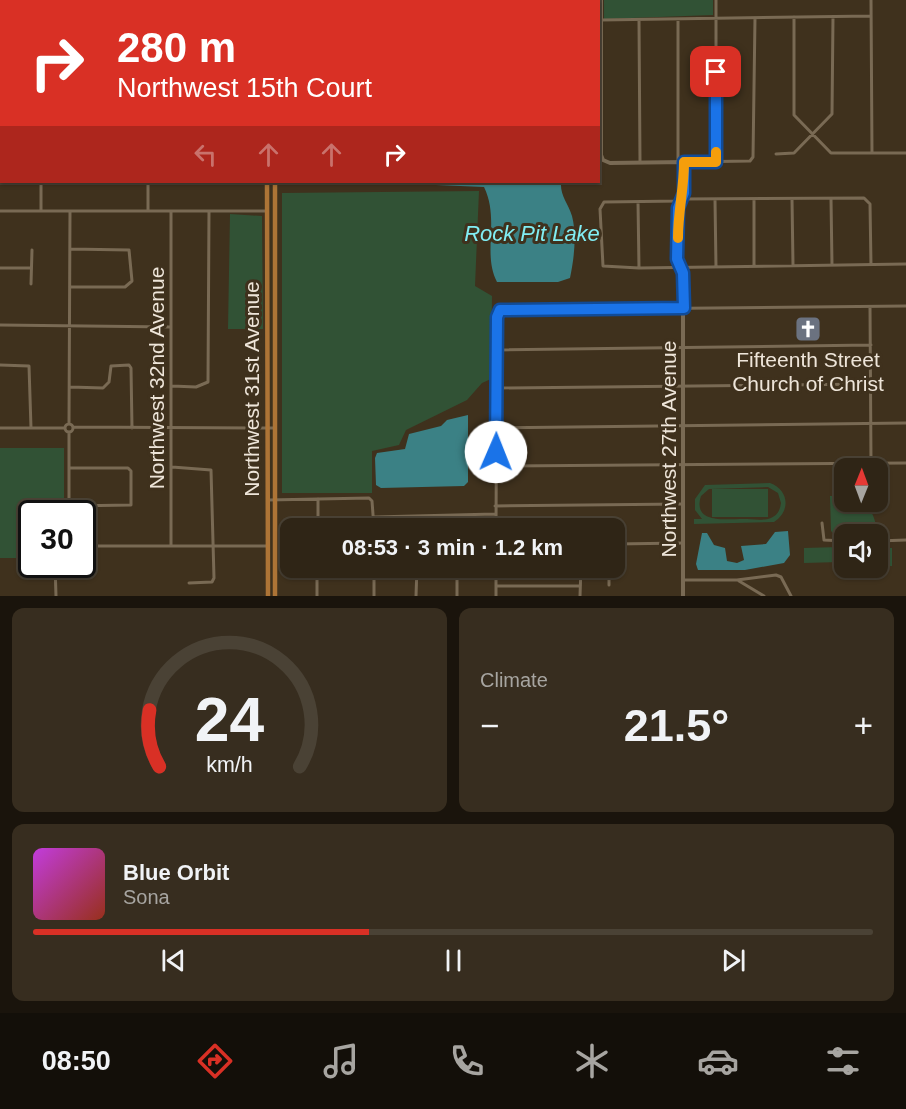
<!DOCTYPE html>
<html lang="en">
<head>
<meta charset="utf-8">
<style>
	:root { --surface:#2f2516; --page:#372d1f; --text:#f1f3f6; --muted:#a7a5a1; --line:#4a4235; --accent:#d93025 }
	body { margin:0; font-family:Helvetica,sans-serif; background:var(--page); color:var(--text); height:100vh; display:flex; flex-direction:column; font-size:22px; white-space:nowrap }
	* { box-sizing:border-box; margin:0 }
	p { font-size:20px; color:var(--muted) }
	.icon { flex:none; width:33px; height:33px; fill:none; stroke:currentColor; stroke-width:2; stroke-linecap:round; stroke-linejoin:round }
	.map { position:relative; height:596px; overflow:hidden }
	.drawer { display:flex; flex-direction:column; gap:12px; padding:12px; background:#1a140c; flex:1 }
	.drawer>* { flex:none }
	.top-card { position:absolute; left:0px; top:0px; width:600px; height:183px; box-shadow:0 2px 4px #0004,0 0 0 2px var(--line); background:#d93025; color:#fff; overflow:hidden }
	.needle { width:39px; rotate:1deg }
	.fabs { position:absolute; left:834px; top:458px; display:grid; gap:12px }
	.fabs a { display:grid; place-items:center; width:54px; height:54px; border-radius:12px; background:var(--surface); box-shadow:0 2px 4px #0004,0 0 0 2px var(--line); font-size:30px }
	.speed { position:absolute; left:18px; top:500px; display:flex; gap:12px; font-size:30px; font-weight:700; text-align:center }
	.speed>* { display:grid; place-content:center; width:78px; height:78px; border-radius:50%; background:var(--surface); box-shadow:0 2px 4px #0004,0 0 0 2px var(--line); line-height:1 }
	.speed .limit { border:3px solid #111; border-radius:9px; background:#fff; color:#111 }
	.pin { position:absolute; display:grid; place-items:center; width:51px; height:51px; color:#fff; margin:-26px; border-radius:12px; box-shadow:0 3px 9px #0006 }
	.me { position:absolute; width:66px; margin:-33px; rotate:1deg; stroke-linejoin:round; filter:drop-shadow(0 0 4px #0008) }
	.turn { display:flex; align-items:center; gap:21px; height:126px; padding:0 18px; font-size:27px }
	.turn .icon { width:78px; height:78px; stroke-width:2.5 }
	.turn b { display:block; font-size:42px; line-height:51px }
	.lanes { display:flex; align-items:center; height:57px; padding:0 18px; background:#0003; justify-content:center; gap:30px; direction:ltr }
	.lanes .off { opacity:.35 }
	.big { font-size:45px; font-weight:700; line-height:1.1 }
	.drawer .card { flex:1; display:flex; flex-direction:column; justify-content:center; gap:9px; min-width:0; padding:0 21px; border-radius:12px; background:var(--page) }
	.drawer .dial { align-items:center; gap:0 }
	.dial svg { height:156px; overflow:visible; fill:none; stroke:var(--line); stroke-width:7; stroke-linecap:round; text-anchor:middle }
	.dial text { fill:var(--text); stroke:none }
	.song { display:flex; align-items:center; gap:18px }
	.cover { width:72px; height:72px; border-radius:9px; background:linear-gradient(135deg,hsl(290 70% 55%),hsl(10 70% 35%)) }
	.played { height:6px; border-radius:3px; background:linear-gradient(90deg,var(--accent) 40%,var(--line) 40%) }
	.keys { display:flex; justify-content:space-around; direction:ltr }
	.heat { display:flex; justify-content:space-between; align-items:center; font-size:33px; direction:ltr }
	.drawer .tiles { flex:1; display:grid; gap:12px; grid-template-columns:1fr 1fr }
	.card:last-child { grid-column:span 2 }
	.trip { position:absolute; left:280px; top:518px; width:345px; height:60px; border-radius:12px; background:var(--surface); box-shadow:0 2px 4px #0004,0 0 0 2px var(--line); font-weight:700; line-height:60px; text-align:center }
	.dock { display:flex; height:96px; justify-content:space-around; align-items:center; background:#130f09; color:var(--muted) }
	.dock .icon { width:42px; height:42px }
	.dock .active { color:var(--accent) }
	.dock b { font-size:27px; color:var(--text) }
	.map>svg:first-child { display:block }
	.green { fill:#315235; fill-rule:evenodd }
	.water { fill:#3b8185 }
	.lines { fill:none; stroke-linecap:round; stroke-linejoin:round }
	.minor { stroke:#796a54; stroke-width:3 }
	.tertiary { stroke:#796a54; stroke-width:4 }
	.primary { stroke:#ad7436; stroke-width:4.5 }
	.route-casing { stroke:#114b97; stroke-width:15 }
	.route { stroke:#1a73e8; stroke-width:10 }
	.slow { stroke:#f59e0b; stroke-width:10 }
	.labels { text-anchor:middle; dominant-baseline:central; stroke-width:6; stroke-linejoin:round; paint-order:stroke }
	.poi-label { font-size:21px; fill:#eee5d9; stroke:#3f311d }
	.street-label { font-size:21px; fill:#eee5d9; stroke:#3f311d }
	.water-label { font-size:22px; font-style:italic; fill:#81edf3; stroke:#3f311d }
</style>
</head>
<body>
<div class="map">
<svg width="906" height="596" viewBox="0 0 906 596">
	<rect width="100%" height="100%" fill="#3f311d"/>
	<!-- green -->
	<path class="green" d="M604,0h109v15l-109,4z
		M479,191l-4,95 17,10 -1,83 -9,4 -15,17 -61,30 -7,15 -27,6v42h-90v-300z
		M230,214l32,2 1,113h-35z
		M0,448h64v65h-32l-1,45h-31z
		M878,468h4l5,6 1,31h-14l-9,-4h13z
		M770,483c19,7 21,28 4,39l-80,2v-5h8l-7,-9v-11l10,-14zM768,487l10,6 3,10c-1,7 -3,12 -10,15 -8,3 -19,1 -28,1 -17,0 -51,5 -42,-23l8,-7z
		M712,489h56v28h-56z
		M830,496h14v5c24,0 31,10 33,33h-43l-3,-3z
		M839,547l1,15 -36,1v-15z
		M878,548h14v18h-14z"/>
	<!-- water -->
	<path class="water" d="M428,182h133c-1,14 7,21 11,34 5,19 2,43 -2,62l-12,4h-61c-15,-29 3,-62 -13,-95l-48,-2z
		M468,415v67l-4,4 -83,2 -5,-3 -1,-27 2,-5 28,-4 4,-15 32,-8 6,-6z
		M788,531l2,24 -6,8 -39,7h-47l-2,-6 6,-31h5l7,12 11,3 2,13 10,2 7,-3 -3,-14 25,-2 9,-12z"/>
	<g class="lines">
		<!-- minor -->
		<path class="minor" d="M28,0v2
			M150,0v2
			M576,0l1,2
			M716,0v161
			M871,0l1,153
			M794,17v98l37,38h75
			M601,20l270,-4
			M639,20l1,142
			M0,45l2,9
			M0,88h2
			M0,126h2
			M776,154l18,-1 38,-39 1,-97
			M678,162v-143
			M685,162l65,-1 3,-4 2,-139
			M0,165h2
			M681,199l183,-1 6,6 1,61
			M792,199l1,66
			M831,199l1,66
			M715,200l1,67
			M754,200v66
			M680,201l-76,1 -4,7 3,57 36,2 267,-4
			M638,202l1,66
			M0,211h267
			M41,211v-29
			M148,211v-29
			M171,211v334
			M0,268h31
			M31,284l1,-34
			M70,287h55l7,-6 -3,-31 -59,-1
			M870,307l1,156
			M0,325l171,2
			M497,350l374,-5
			M0,365l29,1 2,62
			M172,386l24,1 12,-5 1,-171
			M70,387l33,1 6,-6 2,-16 18,-1 2,3 1,60
			M497,388l374,-4
			M65 428a4 4 0 1 1 8 0a4 4 0 1 1-8 0Z
			M69,424l1,-213
			M73,427l202,1
			M0,428h64
			M497,428l409,-5
			M497,466l409,-3
			M172,467l39,3 3,108 -2,4 -23,1
			M268,500l101,-2 3,3 2,27
			M69,506l62,-1v-34l-3,-3h-58
			M495,506l188,-2
			M69,513v-81
			M457,515v13
			M374,517l121,-3
			M822,523l2,17 20,1
			M318,528v-29
			M417,528v-12
			M496,528l1,-211 3,-7 406,-4
			M878,541l28,-1
			M615,544l68,-1
			M82,546h186
			M55,564l1,32
			M317,567v29
			M374,567v29
			M457,567v29
			M496,567v29
			M683,580h54l39,-5 5,2 10,19
			M739,581l25,15
			M609,585v-18
			M496,586h84
			M416,596l1,-29
			M580,596l1,-29"/>
		<!-- tertiary -->
		<path class="tertiary" d="M601,0v155l2,5 7,3 75,-1 -1,31 -6,16 -1,50 6,14v323"/>
		<!-- primary -->
		<path class="primary" d="M268,0v2
			M276,0v2
			M267,182l1,414
			M275,182v414"/>
	</g>
	<g class="lines">
		<defs>
			<path id="route" d="M496,452l1,-135 3,-7 184,-2 -1,-35 -6,-14 1,-51 6,-15v-31h32v-90"/>
		</defs>
		<!-- route casing -->
		<use href="#route" class="route-casing"/>
		<!-- route -->
		<use href="#route" class="route"/>
		<!-- slow -->
		<path class="slow" d="M678,238c0,-27 6,-49 6,-76h32v-10"/>
	</g>
	<!-- icons -->
	<defs>
		<symbol id="church-square" viewBox="-11 -11 22 22"><rect x="-9" y="-9" width="18" height="18" rx="4" fill="#6b7280" stroke="#3f311d"/><path d="M-1.2-6h2.4v3.5h3.3v2.4h-3.3V6h-2.4V-.1h-3.3v-2.4h3.3Z" fill="#fff"/></symbol>
	</defs>
	<g fill-rule="evenodd">
		<use href="#church-square" x="793" y="314" width="30" height="30"/>
	</g>
	<g class="labels">
		<!-- poi labels -->
		<g class="poi-label">
			<text x="808" y="359">Fifteenth Street<tspan x="808" dy="24">Church of Christ</tspan></text>
		</g>
		<!-- street labels -->
		<g class="street-label">
			<text transform="translate(156 378) rotate(-90)">Northwest 32nd Avenue</text>
			<text transform="translate(251 389) rotate(-90)">Northwest 31st Avenue</text>
			<text transform="translate(668 449) rotate(-90)">Northwest 27th Avenue</text>
		</g>
		<!-- water labels -->
		<g class="water-label">
			<text x="532" y="233">Rock Pit Lake</text>
		</g>
	</g>
</svg>
<div class="fabs">
<a><svg class="needle" viewBox="-14 -14 28 28"><path d="M0-13l5 13h-10z" fill="#e53935"/><path d="M0 13l5-13h-10z" fill="#a7a5a1"/></svg></a>
<a><svg class="icon" aria-label="sound" viewBox="0 0 24 24"><path d="M4 9h4l5-4v14l-5-4H4zM17 9q2 3 0 6"/></svg></a>
</div>
<div class="speed"><div class="limit">30</div></div>
<div class="pin" style="left:716px;top:72px;background:#d93025"><svg class="icon" aria-label="arrive" viewBox="0 0 24 24"><path d="M6 21V4h12l-3 4 3 4H6"/></svg></div>
<svg class="me" style="left:496px;top:452px" viewBox="-20 -20 40 40"><circle r="19" fill="#fff"/><path d="M0-13L10 11 0 6-10 11z" fill="#1a73e8"/></svg>
<div class="trip">08:53 · 3 min · 1.2 km</div>
<div class="top-card">
<div class="turn"><svg class="icon" aria-label="right" viewBox="0 0 24 24"><path d="M7 20v-9h11M14 6l5 5-5 5"/></svg><div><b>280 m</b>Northwest 15th Court</div></div>
<div class="lanes"><svg class="icon off" aria-label="left" viewBox="0 0 24 24"><path d="M17 20v-9H6M10 6l-5 5 5 5"/></svg><svg class="icon off" aria-label="ahead" viewBox="0 0 24 24"><path d="M12 20V5M6 11l6-6 6 6"/></svg><svg class="icon off" aria-label="ahead" viewBox="0 0 24 24"><path d="M12 20V5M6 11l6-6 6 6"/></svg><svg class="icon" aria-label="right" viewBox="0 0 24 24"><path d="M7 20v-9h11M14 6l5 5-5 5"/></svg></div>
</div>
</div>
<section class="drawer">
<div class="tiles">
<div class="card dial"><svg viewBox="0 0 100 80">
<path d="M14 69A42 42 0 1 1 86 69"/>
<path d="M14 69A42 42 0 0 1 9 40" stroke="#d93025"/>
<text x="50" y="56" font-size="32" font-weight="700">24</text>
<text x="50" y="72" font-size="11">km/h</text>
</svg></div>
<div class="card"><p>Climate</p>
<div class="heat"><a>−</a><b class="big">21.5°</b><a>+</a></div>
</div>
<div class="card">
<div class="song"><i class="cover"></i><div><b>Blue Orbit</b><p>Sona</p></div></div>
<div class="played"></div>
<div class="keys"><svg class="icon" aria-label="previous" viewBox="0 0 24 24"><path d="M18 5L8 12l10 7zM5 5v14"/></svg><svg class="icon" aria-label="pause" viewBox="0 0 24 24"><path d="M8 5v14M16 5v14"/></svg><svg class="icon" aria-label="next" viewBox="0 0 24 24"><path d="M6 5l10 7-10 7zM19 5v14"/></svg></div>
</div>
</div>
</section>
<nav class="dock">
<b>08:50</b>
<svg class="icon active" aria-label="directions" viewBox="0 0 24 24"><path d="M12 3l9 9-9 9-9-9zM9 14v-3h6M13 9l2 2-2 2"/></svg>
<svg class="icon" aria-label="music" viewBox="0 0 24 24"><path d="M9 18V5l10-2v13"/><circle cx="6" cy="18" r="3"/><circle cx="16" cy="16" r="3"/></svg>
<svg class="icon" aria-label="phone" viewBox="0 0 24 24"><path d="M5 4h4l2 5-3 2q2 4 5 5l2-3 5 2v4C11 20 4 13 5 4z"/></svg>
<svg class="icon" aria-label="climate" viewBox="0 0 24 24"><path d="M12 3v18M4 7l16 10M4 17L20 7"/></svg>
<svg class="icon" aria-label="car" viewBox="0 0 24 24"><path d="M5 17H2v-5l4-1 3-4h7l3 4 3 1v5h-3M9 17h6M6 11h13"/><circle cx="7" cy="17" r="2"/><circle cx="17" cy="17" r="2"/></svg>
<svg class="icon" aria-label="filters" viewBox="0 0 24 24"><path d="M4 7h16M4 17h16"/><circle cx="9" cy="7" r="2"/><circle cx="15" cy="17" r="2"/></svg>
</nav>
</body>
</html>
